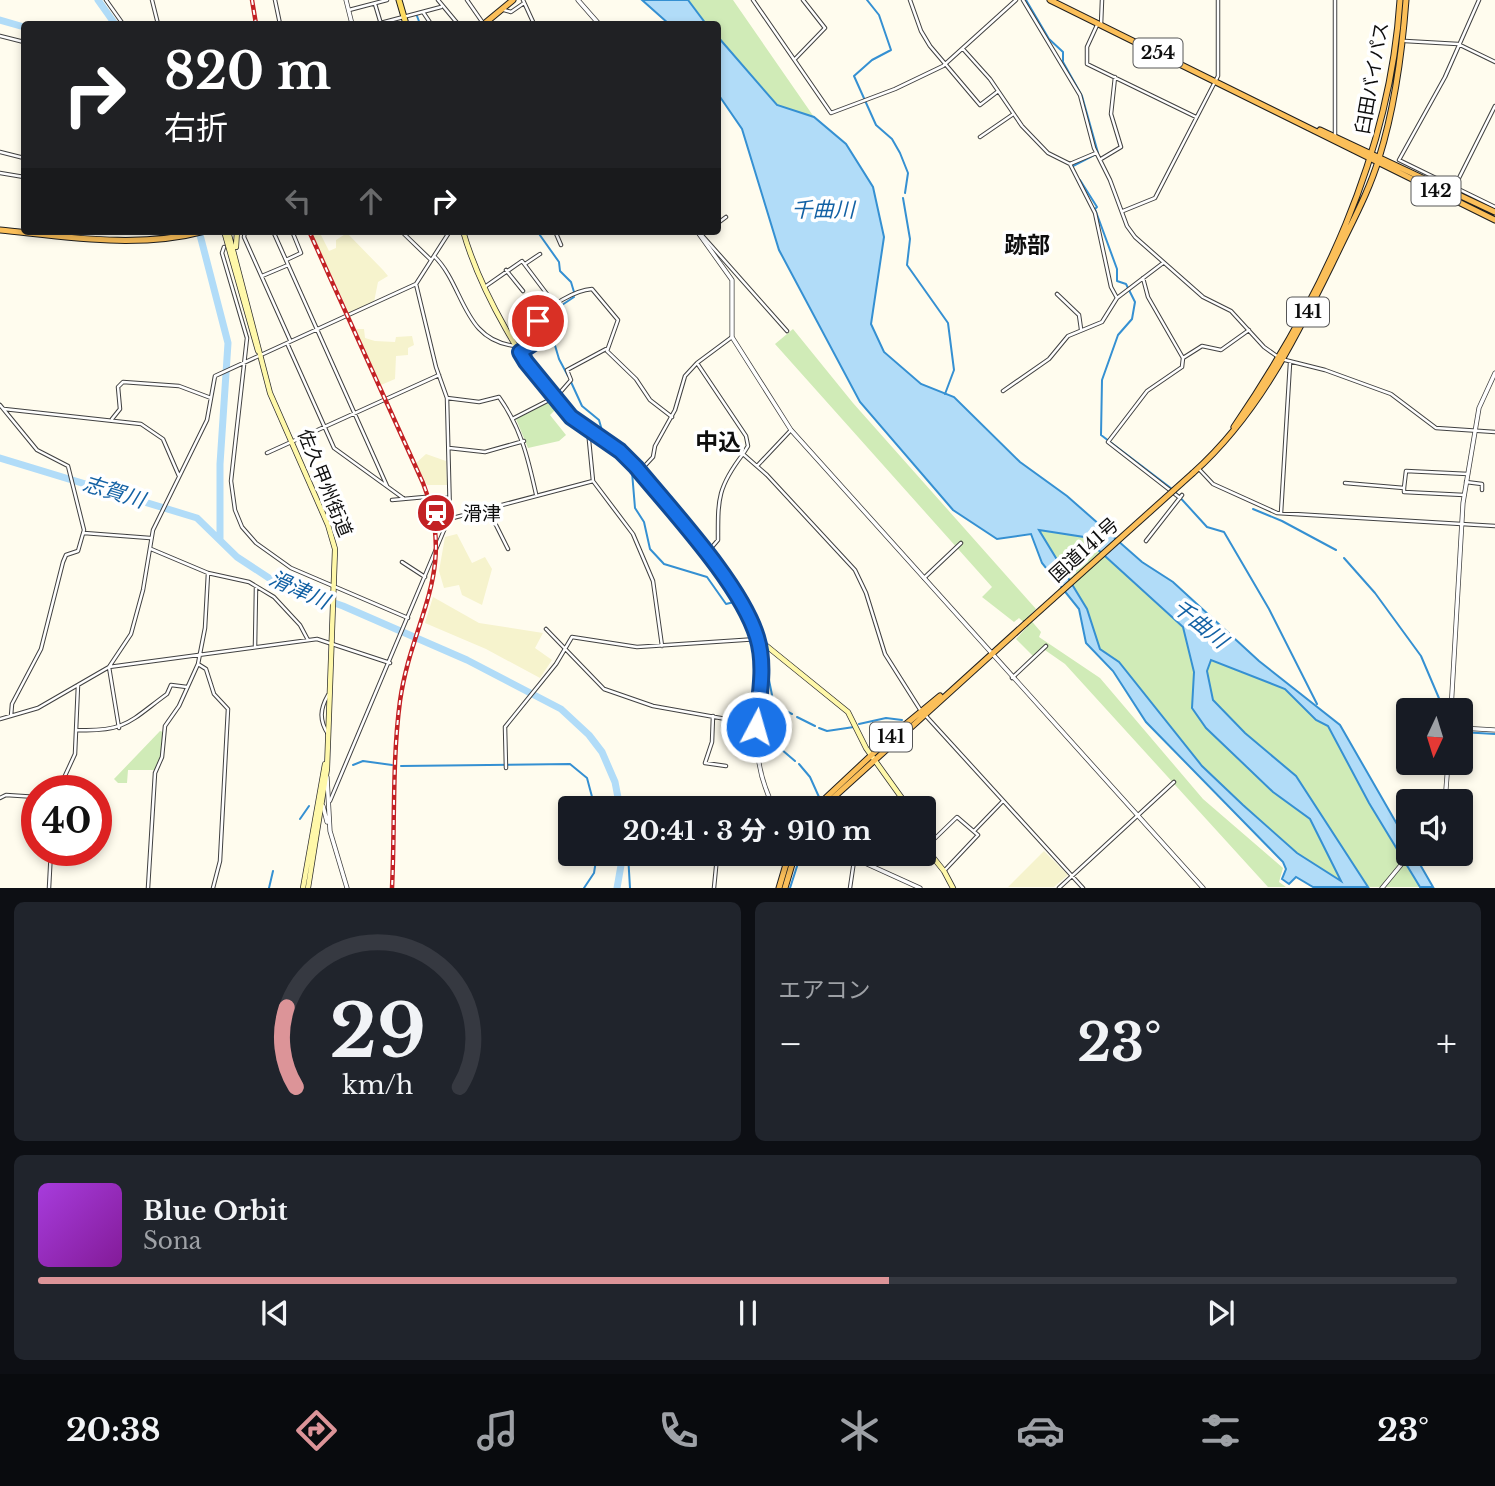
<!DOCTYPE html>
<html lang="ja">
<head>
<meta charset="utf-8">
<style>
	:root { --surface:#171b24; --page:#20242c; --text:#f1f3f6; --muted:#9ea1a6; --line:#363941; --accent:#dc9498 }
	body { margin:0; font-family:"Libre Baskerville","Noto Sans JP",serif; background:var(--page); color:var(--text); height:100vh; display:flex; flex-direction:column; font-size:26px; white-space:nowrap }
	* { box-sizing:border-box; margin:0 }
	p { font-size:23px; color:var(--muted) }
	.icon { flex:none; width:38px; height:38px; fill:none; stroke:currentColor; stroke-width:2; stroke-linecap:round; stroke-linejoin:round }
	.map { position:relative; height:888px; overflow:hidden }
	.details { display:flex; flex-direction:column; gap:14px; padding:14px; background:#0d0f14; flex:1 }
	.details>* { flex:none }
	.hud { position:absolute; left:21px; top:21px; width:700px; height:214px; border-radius:7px; box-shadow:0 4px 10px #0003; background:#202124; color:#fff; overflow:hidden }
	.needle { width:46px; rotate:184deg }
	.controls { position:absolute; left:1396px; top:698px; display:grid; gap:14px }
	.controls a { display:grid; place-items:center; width:77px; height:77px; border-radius:7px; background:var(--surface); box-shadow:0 4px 10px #0003; font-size:35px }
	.speed { position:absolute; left:21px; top:775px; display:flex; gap:14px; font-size:35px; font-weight:700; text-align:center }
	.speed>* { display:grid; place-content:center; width:91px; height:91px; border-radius:50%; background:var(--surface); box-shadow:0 4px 10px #0003; line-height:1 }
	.speed .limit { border:10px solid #d22; background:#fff; color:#111 }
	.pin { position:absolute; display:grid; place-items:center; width:60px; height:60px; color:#fff; margin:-30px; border:4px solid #fff; border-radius:50%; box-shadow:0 2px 7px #0007 }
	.me { position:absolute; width:77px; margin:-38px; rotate:6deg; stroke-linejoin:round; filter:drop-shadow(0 0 5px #0008) }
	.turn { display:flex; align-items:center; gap:24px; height:147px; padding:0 28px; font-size:32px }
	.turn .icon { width:91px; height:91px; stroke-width:2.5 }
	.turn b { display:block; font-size:49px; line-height:60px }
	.lanes { display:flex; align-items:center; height:66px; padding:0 28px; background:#0003; justify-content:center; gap:35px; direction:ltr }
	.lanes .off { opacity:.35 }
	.big { font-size:52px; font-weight:700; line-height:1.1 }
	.details .widget { flex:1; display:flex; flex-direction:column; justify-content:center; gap:10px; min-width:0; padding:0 24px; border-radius:10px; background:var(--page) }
	.details .dial { align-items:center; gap:0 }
	.dial svg { height:182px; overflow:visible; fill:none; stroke:var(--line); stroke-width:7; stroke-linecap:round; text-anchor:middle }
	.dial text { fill:var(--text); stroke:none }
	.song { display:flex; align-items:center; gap:21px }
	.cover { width:84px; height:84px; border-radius:10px; background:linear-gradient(135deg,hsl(280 70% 55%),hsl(290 70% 35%)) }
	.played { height:7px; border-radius:4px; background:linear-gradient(90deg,var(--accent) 60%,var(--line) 60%) }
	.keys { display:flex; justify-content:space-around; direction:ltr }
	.heat { display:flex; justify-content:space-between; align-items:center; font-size:38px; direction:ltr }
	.details .tiles { flex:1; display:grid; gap:14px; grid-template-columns:1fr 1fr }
	.widget:last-child { grid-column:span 2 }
	.trip { position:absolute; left:558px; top:796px; width:378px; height:70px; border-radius:7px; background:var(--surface); box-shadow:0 4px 10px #0003; font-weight:700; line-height:70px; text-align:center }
	.dock { display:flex; height:112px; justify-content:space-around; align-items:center; background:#090b0e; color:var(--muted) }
	.dock .icon { width:49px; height:49px }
	.dock .current { color:var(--accent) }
	.dock b { font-size:32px; color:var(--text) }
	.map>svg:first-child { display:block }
	.farmland { fill:#f6f3cd }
	.green { fill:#d0ebb7 }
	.water { fill:#b1dcf8; stroke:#3590d2; stroke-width:2; fill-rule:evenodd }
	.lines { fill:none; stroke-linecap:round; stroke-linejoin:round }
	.stream { stroke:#3590d2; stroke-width:2 }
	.river { stroke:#b1dcf8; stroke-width:7 }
	.minor-casing { stroke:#414141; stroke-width:4.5 }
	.tertiary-casing { stroke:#414141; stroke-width:5 }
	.secondary-casing { stroke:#303030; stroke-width:6 }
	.primary-casing { stroke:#1f1f1f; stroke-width:7 }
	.trunk-casing { stroke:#1f1f1f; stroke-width:7 }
	.minor { stroke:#fff; stroke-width:2.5 }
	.tertiary { stroke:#fff; stroke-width:3.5 }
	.secondary { stroke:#fff8a9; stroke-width:4.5 }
	.primary { stroke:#fddb60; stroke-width:5 }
	.trunk { stroke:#fbbf59; stroke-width:5 }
	.rail-casing { stroke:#c32124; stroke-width:4.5 }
	.rail { stroke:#fff; stroke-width:2; stroke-dasharray:5; stroke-linecap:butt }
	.trunk-bridge-casing { stroke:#1f1f1f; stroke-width:7; stroke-linecap:butt }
	.trunk-bridge { stroke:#fbbf59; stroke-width:5 }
	.route-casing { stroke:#114b97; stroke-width:18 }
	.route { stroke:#1a73e8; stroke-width:12 }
	.labels { text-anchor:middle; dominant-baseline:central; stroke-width:7; stroke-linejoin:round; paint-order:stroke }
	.shield { fill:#fff; stroke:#565656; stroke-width:2 }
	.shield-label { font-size:18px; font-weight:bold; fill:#0e0e0e }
	.street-label { font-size:19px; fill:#0e0e0e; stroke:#fff }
	.poi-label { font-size:19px; fill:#0e0e0e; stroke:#fff; text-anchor:start }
	.water-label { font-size:21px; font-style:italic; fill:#1261a4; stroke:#fff }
	.quarter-label { font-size:23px; font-weight:bold; fill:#0e0e0e; stroke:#fff }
</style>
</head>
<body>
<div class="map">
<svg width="1495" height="888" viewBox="0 0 1495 888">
	<rect width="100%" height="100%" fill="#fffcee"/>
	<!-- farmland -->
	<path class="farmland" d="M311,231h8l10,20 7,-3v-8l11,-7 36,37 5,6 -10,6 -4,20 -25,11z
		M356,329h8l1,9 10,3 20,1 1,-5 16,-1 2,9 -6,3v7l-12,1 -1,23 -14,6z
		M426,454l20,7 1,24h-20l-11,-22z
		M457,534l15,29 13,-6 7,12 -10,36 -20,-10 -3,-10 -15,3 -5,-17 6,-34z
		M433,597l46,26 64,10 -8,15 17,12 -12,18 -54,-29 -61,-26z
		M1044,851l24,24 -14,12h-46z"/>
	<!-- green -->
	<path class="green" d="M688,0h45l81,117 -37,-12 -59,-68v-13h-12z
		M793,329l60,74 183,206 -8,8 13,15 -2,5 61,41 103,121 80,69 -4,14 7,5h-18l-203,-223 -23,-16 -9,8 -17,-17 12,-13 -9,-8 -5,4 -32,-25 10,-10 -217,-243z
		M551,401l6,7 -7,7 16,20 -7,6 -31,7 -12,-29z
		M1038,530l46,7 100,90 10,45 -2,36 14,20 67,64 37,27 32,63 -45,-29 -54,-48 -41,-39 -83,-104 -19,-13 -13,-40z
		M1211,660l74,29 31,31 12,6 41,77 51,84h-52l-26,-38 -129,-149 -6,-29z
		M160,731l3,1 -2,25 -5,13h-28l-1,13h-9l-4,-4z"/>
	<!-- water -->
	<path class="water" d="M642,0h46l18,24h-37z
		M718,37l59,68 37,12 32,27 27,43 11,50 -13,87 13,28 37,32 33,13 66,65 47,34 75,66 31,20 86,79 81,64 69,120v9h5l19,33h-13l-51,-84 -41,-77 -12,-6 -31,-31 -74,-29 -4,11 6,29 32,33 51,43 72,111h-55l-17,-10 -7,7 -7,-5 4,-10 -3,-7 -137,-140 -33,-51 -27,-28 -7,-34 -37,-46 -11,-29 -34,5 -44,-29 -93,-108 -81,-152 -37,-121 -24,-35zM1039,530l45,7 99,90 11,45 -2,36 14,20 67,64 37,27 31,62 -44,-28 -54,-48 -41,-39 -83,-104 -19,-13 -13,-40z"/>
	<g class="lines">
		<!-- stream -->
		<path class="stream" d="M867,0l12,15 12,35 -19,10 -18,16 22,49 16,14 8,14 8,20 -3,20
			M1026,0l23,39 14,13v10l19,34 16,57 -25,13
			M417,16l3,8
			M1080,180l17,27 -2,2 22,60v12l9,3 9,18 -3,17 -14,16 -16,45 -1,55 71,54
			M903,198l7,41 -3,26 41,58 6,47 -9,24
			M537,231l22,31 1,9 11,11 3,10
			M550,313l24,-16
			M546,315l13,44 9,17
			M571,382l11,24 17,14 4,14
			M616,443l5,4
			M632,472l3,36 9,14 6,27 14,15 43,13 19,27 8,-2
			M1176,493l31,34 17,5 45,77 48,95
			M1253,509l29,12 54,29
			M1344,558l31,35 46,63 23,54
			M739,613l9,14
			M765,660l9,45 18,9
			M797,717l18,9
			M859,724l27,-6 16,2
			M819,728l8,3 27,-4
			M761,732l34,29
			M1461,732l34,2
			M799,764l11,13 9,20
			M353,765l10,-4 29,4
			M401,766l169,-2 17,14 8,30
			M300,819l9,-13
			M628,854l2,34
			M269,888l4,-17
			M584,888l10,-15 3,-19
			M790,888l11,-34"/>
		<!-- river -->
		<path class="river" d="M98,0l17,24
			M0,20l24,7
			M199,231l29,112 -8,121v75
			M0,458l197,60 40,39 38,25 68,24 124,54 94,49 28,26 13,17 13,30 5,26
			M617,888l6,-34"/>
		<defs>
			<path id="minor" d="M106,0l17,24
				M152,0l6,24
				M275,0l5,24
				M438,0l20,24
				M467,0l16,23
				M523,0l11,24
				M753,0l78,113 64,-24 48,-23 73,-66
				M910,0l11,31 9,15 50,59 17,-13
				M1023,0l57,95 14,53 16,32 17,46 8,11 68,60 28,14 33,36 17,12 44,11 66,24 45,34 59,4
				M1479,0l-34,77 -46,83 96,47
				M375,4l6,20
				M349,10l38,-10
				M504,10l7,2 13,-9
				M423,12l8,12
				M1098,23l-11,24v17l109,53
				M377,24l64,-17
				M1101,25l1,-25
				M0,36l24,6
				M1405,41l53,3 37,18
				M963,49l27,30 32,47 26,27 22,11 25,49 16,74 6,11
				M795,59l30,-31 -22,-28
				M980,137l32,-22
				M1335,137v-137
				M0,152l24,6
				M1101,159l20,-12 -10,-33 4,-37
				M1070,164l26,-11
				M0,173l24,4
				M1452,192l43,-86
				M1123,211l32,-13 63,-122v-76
				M718,223l8,-6
				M160,231l1,2
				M245,231l-1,6 46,103
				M273,231l114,255
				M401,231l30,29
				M555,231l6,14
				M700,233l87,98
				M224,247l-2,6 25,85 -16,143 4,29 7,17 14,16 35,25 117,50
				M434,256c31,30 28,85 82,90
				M286,260l15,-7 -9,-22
				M525,264l15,-10
				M506,270l17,21
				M262,276l26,-11
				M1143,278l5,19 35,61 -1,9 -35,24 -39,51 72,56
				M486,286l36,-25 34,45
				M1057,294l22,21 2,14
				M287,343l47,105 69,50
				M520,352l15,-10c2,-7 1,-16 4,-22 8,-14 37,-30 53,-31l26,31 -11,31 29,28 14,21 22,17
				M1183,358l19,-12 19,4 28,-20
				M697,363l49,73 2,10 -5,8 24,21 88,95 11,23 19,61 36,57
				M1003,391l46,-32 19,-23 34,-14 15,-24 46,-35
				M447,398l32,4 20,-5c22,31 29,61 37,97
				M0,405l37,45 31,16 16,64 -6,21 -12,4 -3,7 -22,87 -29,55 -1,12
				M4,409l137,15 22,15 16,37
				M514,418l43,-22 14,-16 -4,-10 39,-21
				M112,419l8,-10 -2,-22 5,-5 56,4 32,12
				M588,430l5,51 40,53 20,47 9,65
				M449,448l36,4 39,-11
				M267,453l172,-78
				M757,466l34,-36
				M1198,468l15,16 64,29 218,13
				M639,472l14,-15 2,-11 20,-36 10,-34 12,-13 35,-26
				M1466,482l16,2v6
				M1345,483l59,5v4l60,3
				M1404,488l2,-17 62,3
				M392,500l33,-3 24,1
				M483,510l13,15 12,24
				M1281,513l9,-150
				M449,519l144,-38
				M84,533l66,5
				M695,537l20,18 6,17
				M1146,541l36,-46
				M151,549l57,24 41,9 25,15 26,28 8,15
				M706,554l12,-14c0,-40 -1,-52 25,-86
				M402,562l23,15
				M924,578l37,-35
				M546,629l58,60 49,17 73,13 7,-11
				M255,647l1,-59
				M198,664l8,5 8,25 14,15 -8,152 -7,27
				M1012,678l34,-32
				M713,716l-1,26 -7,21 21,3
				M926,716l157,172
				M0,719l38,-11 71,-41 208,-28 73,24
				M119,728l-10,-61 22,-33 12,-44 10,-60 54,-110 8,-44 201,-92 34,-53
				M77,730c49,2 53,-9 90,-36l4,-9 16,2
				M328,734c-9,-14 -8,-25 0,-39
				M506,768l-1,-41 51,-63 16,-27 65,10 121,-8
				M58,791l17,-37 3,-69
				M0,798l6,-3 31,2
				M330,801l120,-285 -3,-118 -11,-31 -20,-83
				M892,808l10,-10
				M974,831l29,-30
				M925,848l32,-31 21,18 -34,36
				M49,888l2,-38
				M148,888l7,-115 7,-16 3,-31 14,-20 19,-42 7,-36 3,-55
				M714,888l3,-31
				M850,888l5,-34
				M1059,888l115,-106"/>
			<path id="tertiary" d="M346,0l6,24
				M578,0l21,24
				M697,231l35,49v57l59,93 412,458
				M758,639c10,66 -17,103 16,169
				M1451,710l12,-207 16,-95 16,-35
				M1461,728l34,2
				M327,777l3,54 17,57
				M1445,802l3,-39
				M323,806l4,16
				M845,854l75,34
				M1382,888l28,-34"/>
			<path id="secondary" d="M224,231l34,120
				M228,231l42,162 58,132 7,24 -8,220 -19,119
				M463,231c17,59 62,141 106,184 20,20 47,30 67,52l85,105 37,67 90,73 18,36 43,60
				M236,247l1,-16
				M924,846l20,25 9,17
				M303,888l22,-124"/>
			<path id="primary" d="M399,0l7,24"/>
			<path id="trunk" d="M1050,0l445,220
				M484,24l29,-24
				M1320,130l175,82
				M0,230c68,7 138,19 205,1
				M1234,427c87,-128 156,-271 166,-427
				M1193,473c67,-60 104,-138 143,-217 15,-32 33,-64 43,-98 16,-51 23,-105 27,-158
				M815,808l79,-74 46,-38
				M822,808l203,-184
				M779,888l10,-34
				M785,888l10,-34"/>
		</defs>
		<!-- minor casing -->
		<use href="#minor" class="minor-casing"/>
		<!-- tertiary casing -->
		<use href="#tertiary" class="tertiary-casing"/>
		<!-- secondary casing -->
		<use href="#secondary" class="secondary-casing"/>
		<!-- primary casing -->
		<use href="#primary" class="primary-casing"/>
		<!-- trunk casing -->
		<use href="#trunk" class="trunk-casing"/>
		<!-- minor -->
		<use href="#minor" class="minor"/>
		<!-- tertiary -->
		<use href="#tertiary" class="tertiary"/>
		<!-- secondary -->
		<use href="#secondary" class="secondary"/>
		<!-- primary -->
		<use href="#primary" class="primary"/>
		<!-- trunk -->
		<use href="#trunk" class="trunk"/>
		<defs>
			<path id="rail" d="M252,0l4,24
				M309,231l114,252c35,89 -11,134 -23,218 -8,60 -5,125 -8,187"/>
		</defs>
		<!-- rail casing -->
		<use href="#rail" class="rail-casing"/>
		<!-- rail -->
		<use href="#rail" class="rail"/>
		<defs>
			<path id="trunk-bridge" d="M1025,624l168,-151"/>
		</defs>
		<!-- trunk-bridge casing -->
		<use href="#trunk-bridge" class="trunk-bridge-casing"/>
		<!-- trunk-bridge -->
		<use href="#trunk-bridge" class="trunk-bridge"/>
	</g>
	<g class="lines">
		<defs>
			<path id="route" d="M538,321l-3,21 -15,10 6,10 45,55 49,34 16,16c36,44 105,117 121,170 9,29 2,61 -1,90"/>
		</defs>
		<!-- route casing -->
		<use href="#route" class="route-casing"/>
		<!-- route -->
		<use href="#route" class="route"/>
	</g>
	<!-- icons -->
	<defs>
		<symbol id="station-disc" viewBox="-11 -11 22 22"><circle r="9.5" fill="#c32124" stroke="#fff"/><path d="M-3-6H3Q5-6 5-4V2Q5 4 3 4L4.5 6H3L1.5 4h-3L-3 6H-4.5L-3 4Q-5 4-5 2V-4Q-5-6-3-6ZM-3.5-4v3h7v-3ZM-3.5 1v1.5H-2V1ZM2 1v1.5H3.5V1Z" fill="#fff"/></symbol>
	</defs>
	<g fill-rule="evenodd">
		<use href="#station-disc" x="414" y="491" width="44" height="44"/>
	</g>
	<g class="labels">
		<!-- shield labels -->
		<g class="shield">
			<rect x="1133.5" y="38.5" width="49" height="29" rx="5"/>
			<rect x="1411.5" y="176.5" width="49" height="29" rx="5"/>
			<rect x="1287" y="297.5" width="42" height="29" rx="5"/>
			<rect x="870" y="722.5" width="42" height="29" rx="5"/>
		</g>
		<g class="shield-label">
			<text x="1158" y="53">254</text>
			<text x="1436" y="191">142</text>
			<text x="1308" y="312">141</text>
			<text x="891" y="737">141</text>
		</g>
		<!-- street labels -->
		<g class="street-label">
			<text transform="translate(1372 78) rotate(-80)">臼田バイパス</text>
			<text transform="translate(325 483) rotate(68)">佐久甲州街道</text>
			<text transform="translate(1084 550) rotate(-42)">国道141号</text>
		</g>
		<!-- poi labels -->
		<g class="poi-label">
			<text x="463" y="513">滑津</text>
		</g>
		<!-- water labels -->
		<g class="water-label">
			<text x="823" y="210">千曲川</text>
			<text transform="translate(114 492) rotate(17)">志賀川</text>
			<text transform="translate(299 590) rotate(24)">滑津川</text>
			<text transform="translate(1200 624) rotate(39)">千曲川</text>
		</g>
		<!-- quarter labels -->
		<g class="quarter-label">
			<text x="1027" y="245">跡部</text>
			<text x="718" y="442">中込</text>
		</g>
	</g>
</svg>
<div class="controls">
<a><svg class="needle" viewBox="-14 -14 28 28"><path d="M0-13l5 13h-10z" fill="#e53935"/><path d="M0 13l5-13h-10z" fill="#9ea1a6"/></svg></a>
<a><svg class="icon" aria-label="sound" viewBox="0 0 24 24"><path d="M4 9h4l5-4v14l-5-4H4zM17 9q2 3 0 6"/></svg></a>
</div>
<div class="speed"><div class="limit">40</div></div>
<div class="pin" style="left:538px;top:321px;background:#d93025"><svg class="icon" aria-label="arrive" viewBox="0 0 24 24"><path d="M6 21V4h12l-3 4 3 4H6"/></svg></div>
<svg class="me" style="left:756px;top:727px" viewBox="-20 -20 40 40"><circle r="17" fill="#1a73e8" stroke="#fff" stroke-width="3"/><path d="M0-11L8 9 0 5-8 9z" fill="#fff"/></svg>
<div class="trip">20:41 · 3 分 · 910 m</div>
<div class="hud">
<div class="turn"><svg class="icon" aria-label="right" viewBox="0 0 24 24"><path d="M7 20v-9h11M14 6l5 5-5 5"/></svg><div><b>820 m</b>右折</div></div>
<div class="lanes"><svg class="icon off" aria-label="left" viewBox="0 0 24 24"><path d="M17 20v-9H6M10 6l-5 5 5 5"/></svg><svg class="icon off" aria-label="ahead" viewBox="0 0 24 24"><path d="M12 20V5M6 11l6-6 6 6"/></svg><svg class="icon" aria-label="right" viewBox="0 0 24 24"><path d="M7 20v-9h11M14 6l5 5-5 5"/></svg></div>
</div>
</div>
<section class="details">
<div class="tiles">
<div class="widget dial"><svg viewBox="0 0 100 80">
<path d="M14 69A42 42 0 1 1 86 69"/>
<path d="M14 69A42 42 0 0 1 10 34" stroke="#dc9498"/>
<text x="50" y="56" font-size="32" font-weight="700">29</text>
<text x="50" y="72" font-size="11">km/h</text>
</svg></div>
<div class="widget"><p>エアコン</p>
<div class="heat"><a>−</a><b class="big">23°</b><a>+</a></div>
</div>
<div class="widget">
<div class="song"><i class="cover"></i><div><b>Blue Orbit</b><p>Sona</p></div></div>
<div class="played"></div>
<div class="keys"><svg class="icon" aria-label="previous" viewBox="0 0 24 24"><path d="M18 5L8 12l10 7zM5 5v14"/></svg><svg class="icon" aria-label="pause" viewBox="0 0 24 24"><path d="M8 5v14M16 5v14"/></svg><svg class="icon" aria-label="next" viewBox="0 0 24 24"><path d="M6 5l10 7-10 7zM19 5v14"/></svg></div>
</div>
</div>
</section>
<nav class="dock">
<b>20:38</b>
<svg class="icon current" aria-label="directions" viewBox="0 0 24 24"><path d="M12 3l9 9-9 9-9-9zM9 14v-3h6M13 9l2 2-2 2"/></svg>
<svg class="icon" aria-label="music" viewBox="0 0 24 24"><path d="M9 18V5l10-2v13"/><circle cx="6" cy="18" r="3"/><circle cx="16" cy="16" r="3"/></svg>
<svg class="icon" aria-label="phone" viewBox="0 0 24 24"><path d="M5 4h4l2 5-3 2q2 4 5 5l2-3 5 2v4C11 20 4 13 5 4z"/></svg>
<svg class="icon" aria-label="climate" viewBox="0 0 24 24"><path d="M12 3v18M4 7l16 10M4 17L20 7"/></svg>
<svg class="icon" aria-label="car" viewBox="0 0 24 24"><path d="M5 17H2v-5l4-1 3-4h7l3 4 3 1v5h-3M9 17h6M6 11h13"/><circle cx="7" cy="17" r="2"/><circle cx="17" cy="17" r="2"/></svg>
<svg class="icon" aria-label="filters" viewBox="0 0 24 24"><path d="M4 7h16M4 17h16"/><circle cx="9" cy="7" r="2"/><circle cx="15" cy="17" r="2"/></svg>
<b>23°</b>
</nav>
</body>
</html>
